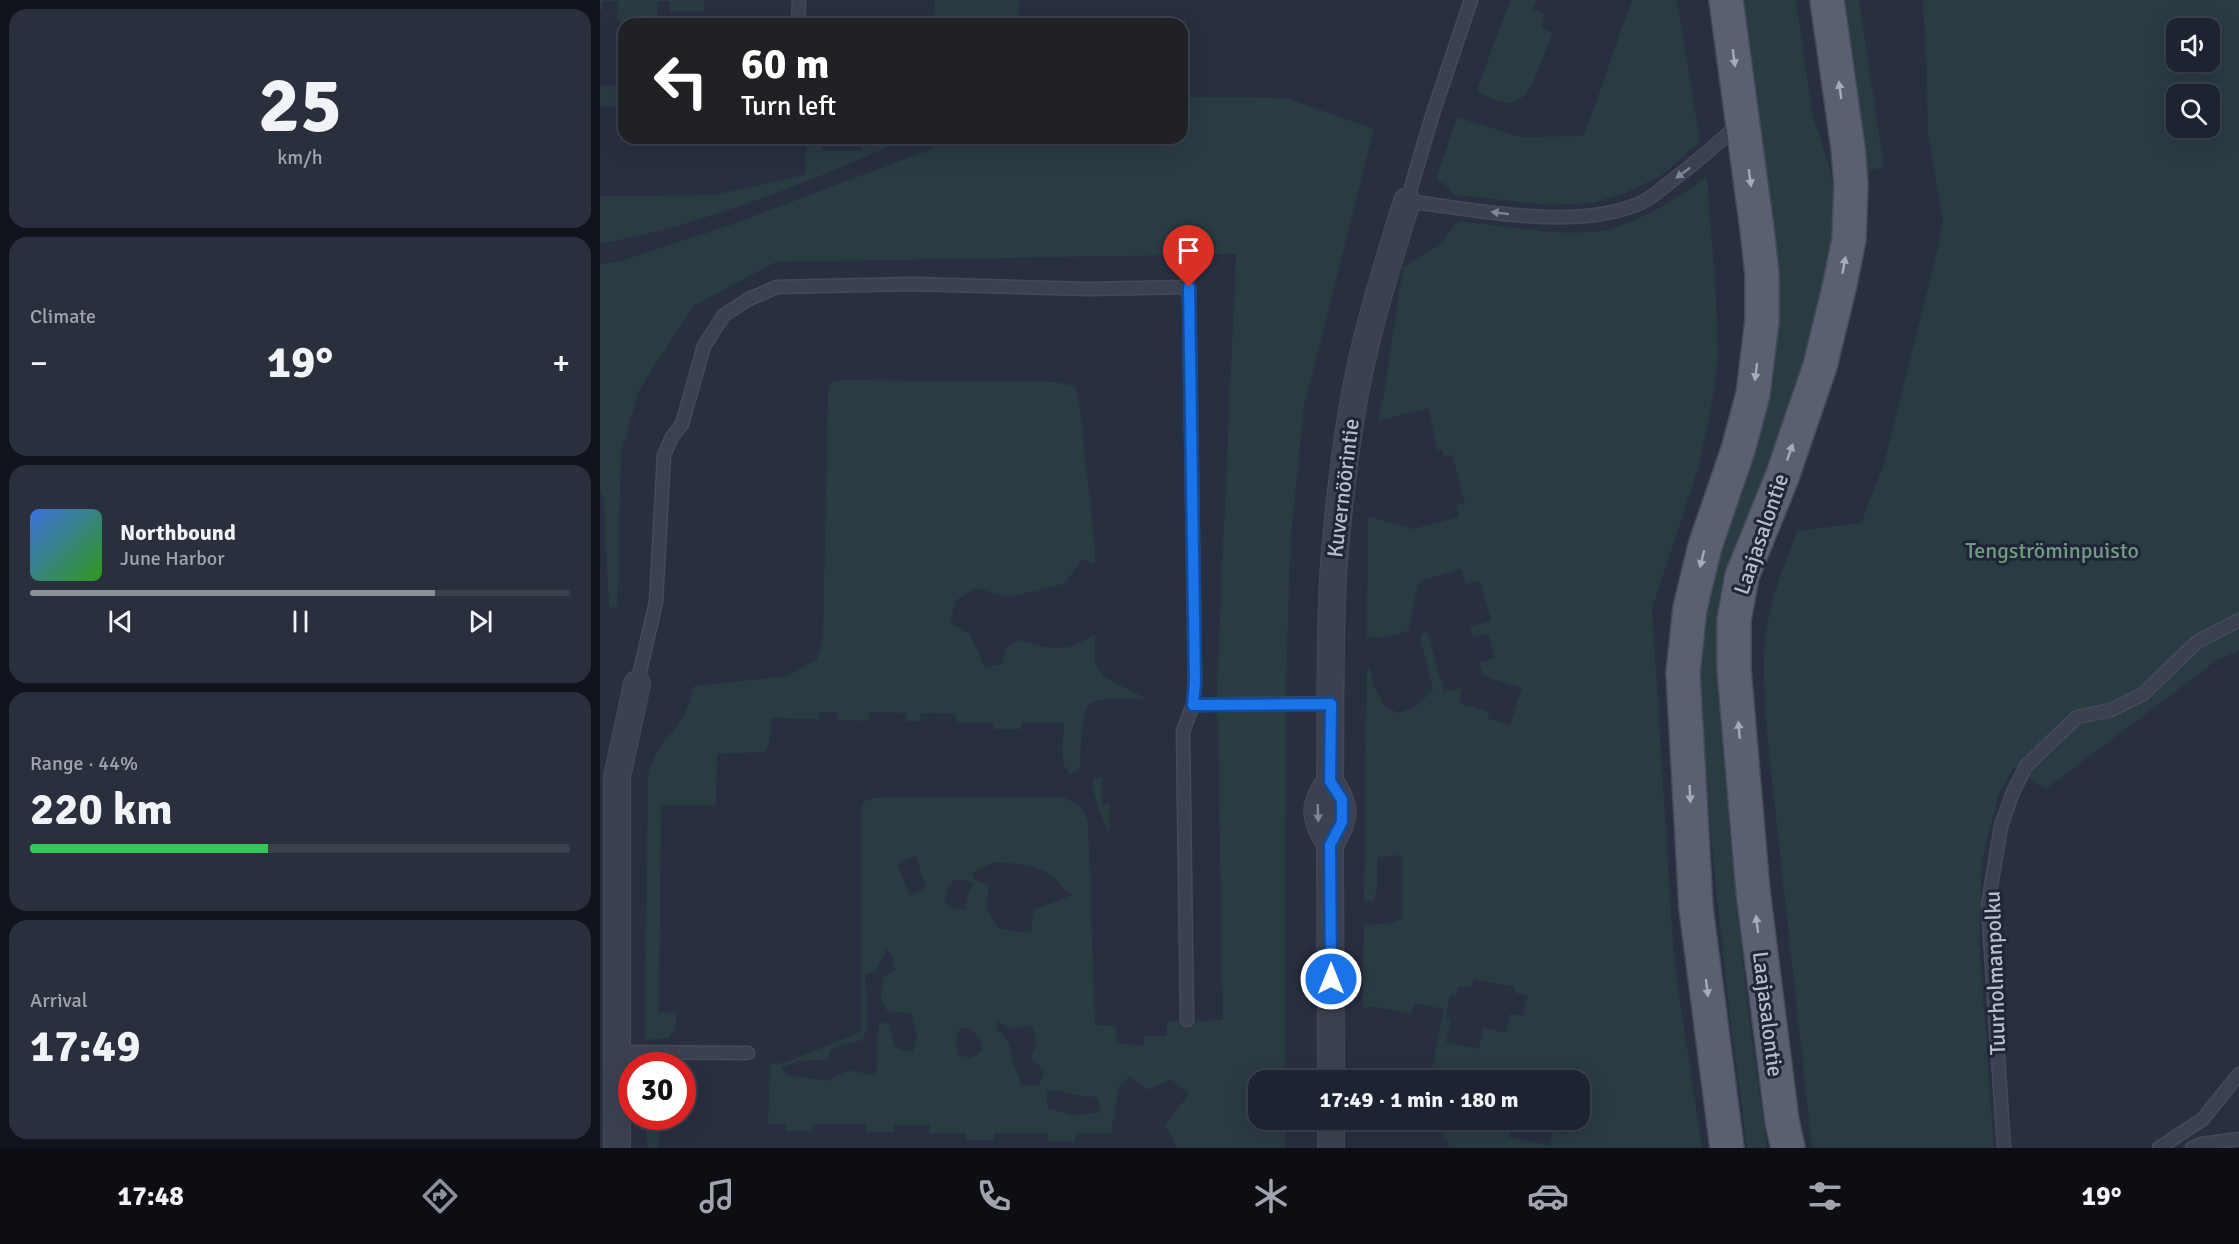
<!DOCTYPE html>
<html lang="en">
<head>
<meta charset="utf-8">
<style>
	:root { --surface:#1d2331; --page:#2a2f3d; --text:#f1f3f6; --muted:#a0a4ab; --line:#3b404d; --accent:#8c9099 }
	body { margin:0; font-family:Signika,sans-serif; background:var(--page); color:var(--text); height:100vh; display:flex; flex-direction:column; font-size:22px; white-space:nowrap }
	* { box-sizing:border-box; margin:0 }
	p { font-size:20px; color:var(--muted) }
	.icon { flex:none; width:33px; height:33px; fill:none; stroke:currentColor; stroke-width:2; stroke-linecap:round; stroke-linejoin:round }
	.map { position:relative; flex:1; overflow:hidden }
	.drawer { display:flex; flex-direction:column; gap:9px; padding:9px; background:#10131b; width:600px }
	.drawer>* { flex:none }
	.guide { position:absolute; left:18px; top:18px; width:570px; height:126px; border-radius:18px; box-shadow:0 6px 24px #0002,0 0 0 2px var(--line); background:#202124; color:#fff; overflow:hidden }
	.fabs { position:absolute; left:1566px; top:18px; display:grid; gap:12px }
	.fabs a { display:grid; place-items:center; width:54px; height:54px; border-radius:12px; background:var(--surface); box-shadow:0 6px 24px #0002,0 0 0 2px var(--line); font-size:30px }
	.speed { position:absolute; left:18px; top:1052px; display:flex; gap:12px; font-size:30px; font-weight:700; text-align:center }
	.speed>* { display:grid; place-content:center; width:78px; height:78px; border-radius:50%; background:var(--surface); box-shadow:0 6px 24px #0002,0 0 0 2px var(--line); line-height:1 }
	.speed .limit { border:9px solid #d22; background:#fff; color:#111 }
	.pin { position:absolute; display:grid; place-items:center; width:51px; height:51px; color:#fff; margin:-62px -26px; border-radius:50% 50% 50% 0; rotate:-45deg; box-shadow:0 0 6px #0007 }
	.pin .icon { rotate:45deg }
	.me { position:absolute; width:66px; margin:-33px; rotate:0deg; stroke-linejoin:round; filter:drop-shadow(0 0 4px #0008) }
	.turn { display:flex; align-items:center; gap:21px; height:126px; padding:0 24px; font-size:27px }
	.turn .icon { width:78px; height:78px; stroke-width:2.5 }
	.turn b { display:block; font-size:42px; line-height:51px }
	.big { font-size:45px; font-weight:800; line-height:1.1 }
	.drawer .widget { flex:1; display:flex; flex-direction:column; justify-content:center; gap:9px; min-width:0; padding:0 21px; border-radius:18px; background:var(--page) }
	.drawer .dial { align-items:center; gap:0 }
	.dial b { font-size:78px; line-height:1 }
	.song { display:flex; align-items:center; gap:18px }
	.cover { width:72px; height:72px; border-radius:9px; background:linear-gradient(135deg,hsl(220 70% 55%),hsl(110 70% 35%)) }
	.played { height:6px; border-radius:3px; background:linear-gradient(90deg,var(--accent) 75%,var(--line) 75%) }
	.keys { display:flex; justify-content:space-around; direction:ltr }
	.heat { display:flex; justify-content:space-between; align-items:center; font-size:33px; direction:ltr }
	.charge { height:9px; border-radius:4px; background:linear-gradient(90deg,#34c759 44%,var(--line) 0) }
	.trip { position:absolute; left:648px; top:1070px; width:342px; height:60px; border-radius:18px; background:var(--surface); box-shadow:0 6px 24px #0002,0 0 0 2px var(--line); font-weight:800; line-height:60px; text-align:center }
	.menu { display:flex; height:96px; justify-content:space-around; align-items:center; background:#0c0e14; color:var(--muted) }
	.menu .icon { width:42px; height:42px }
	.menu .selected { color:var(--accent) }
	.menu b { font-size:27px; color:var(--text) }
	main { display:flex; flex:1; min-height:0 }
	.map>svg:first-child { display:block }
	.green { fill:#293c42; fill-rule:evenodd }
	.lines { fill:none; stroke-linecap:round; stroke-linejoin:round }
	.service-casing { stroke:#454a5b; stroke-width:15 }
	.minor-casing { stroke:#454a5b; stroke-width:28 }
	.primary-casing { stroke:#454a5b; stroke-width:36 }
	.service { stroke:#3c4151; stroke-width:12 }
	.minor { stroke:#3c4151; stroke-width:26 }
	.primary { stroke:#5a6071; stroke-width:33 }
	.oneway { fill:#a6aab9 }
	.oneway2 { fill:#818594 }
	.route-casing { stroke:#114b97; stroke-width:15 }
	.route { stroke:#1a73e8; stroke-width:10 }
	.labels { text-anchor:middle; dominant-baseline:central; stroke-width:6; stroke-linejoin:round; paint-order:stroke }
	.street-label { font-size:22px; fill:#b9bdcb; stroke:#202637 }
	.park-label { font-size:22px; fill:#719b80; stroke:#202637 }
</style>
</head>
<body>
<main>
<section class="drawer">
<div class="widget dial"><b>25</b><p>km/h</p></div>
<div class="widget"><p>Climate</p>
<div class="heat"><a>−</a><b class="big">19°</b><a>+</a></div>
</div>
<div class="widget">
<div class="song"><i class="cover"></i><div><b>Northbound</b><p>June Harbor</p></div></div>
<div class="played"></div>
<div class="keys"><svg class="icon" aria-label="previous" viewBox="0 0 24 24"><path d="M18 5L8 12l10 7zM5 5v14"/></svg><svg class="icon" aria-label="pause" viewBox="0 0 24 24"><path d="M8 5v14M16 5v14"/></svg><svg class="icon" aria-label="next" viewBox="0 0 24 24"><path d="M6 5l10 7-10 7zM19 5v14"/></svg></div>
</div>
<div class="widget"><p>Range · 44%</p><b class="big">220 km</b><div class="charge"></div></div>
<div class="widget"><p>Arrival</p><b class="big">17:49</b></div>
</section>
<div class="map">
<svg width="1639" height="1148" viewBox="0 0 1639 1148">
	<rect width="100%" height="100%" fill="#272f41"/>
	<!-- green -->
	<path class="green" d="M0,0h104v11h-34v-10h-12l-1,20h-40l1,-20h-16v9h-2z
		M335,0h84l-1,24h-84z
		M910,0h26l-3,9 13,5 -5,14 11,4c-6,18 -20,69 -41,71 -12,1 -25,-7 -34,-13z
		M1032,0h45l23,142 -39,34 -36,17 -32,10 -42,2 -97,-10 -6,-8 -12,-8 21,-62 63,20 64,-1z
		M1144,0h52l16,113 18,56 4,23 -3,64 -110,451 9,131 18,172 19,138h-20l-18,-138 -18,-171 -10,-133v-40l8,-73 19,-64 25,-72 10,-37 12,-64 2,-49v-51z
		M1244,0h15l25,168 -17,2z
		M1322,0h317v651l-22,9 -171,129 -32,-22 -16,29 -16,65 -3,79 15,208h-182l-44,-405c-2,-37 -7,-75 -2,-111 5,-35 19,-68 31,-101l64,-8 23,-59 54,-217 5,-26 -15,-87 -2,-89zM1576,28h34v34h-34zM1576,94h34v34h-34z
		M0,86h24v20h-24z
		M582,97l104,1 88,31 -70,277 -14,141 -4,145 -1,388h-27v39h27v29h-110l1,-2 -11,-21 24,-31 -18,-15 -24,11 -17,-14 -11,10 -8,47h-35l-1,8h-27v-8h-54v7h-28v-7h-36v-8h-36v7h-27l-1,-8h-53l-1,7h-26v-7h-18l2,-60 13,-1 78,-31v-225l5,-7 10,-2h189l15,8 8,14 7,205 21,1 1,18 27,1v-9h23v-14l56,-2 -6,-336 19,-430 -460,8 -83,44 -54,84 -18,63 -4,154 -8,1 -5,-107 -4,-10v-227l21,-3 112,-37 227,-86h222zM317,856l4,18 5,11 -2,7 -4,-1 -10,5 -12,-31 9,-7zM394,862c16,1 43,2 56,13 8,7 13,14 22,20l-38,15 -3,21 -14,1 -19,-4 -12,-19 3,-23 -12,-5 -6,-7zM354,880h12l8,4 -5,7 -4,19 -12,-2 -9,-7 4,-14zM287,949l6,8 2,13 -13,8 -1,21 6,12 25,3 5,24 -4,13 -13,-1 -5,-3 -7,-25 -9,2 -3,52 -27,-6 -23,11 -39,-6 -6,-7 18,-7 27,-1 6,-12 31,-8 4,-15 -2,-51 11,-3zM397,1021l15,8 20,-4 5,18 -7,13 15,15 -7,15 -17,-1 -8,-23 -4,-20 -12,-13zM360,1028h10l11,11 1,12 -12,7 -12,-3 -2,-13zM446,1089c18,2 33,8 51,8l3,7 -1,9 -27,2 -24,-7z
		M207,138h15v13h39l1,-13h46c-99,44 -200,86 -308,106v-48l114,-1 91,-20z
		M1107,177l9,120 2,60 -8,59 -12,53 -46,140 22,352 28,187h-254l1,-6 -7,-2 4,-20 -3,-1h70l-4,18 40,8 4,-14 14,3 4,-15h9v-39h-137l2,-8 -13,-4 12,-59 -30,-6 -3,11 -34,-7 -15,1 2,-83 27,-2 11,-4v-64l-25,2v32l-4,12 -9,2 3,-235 3,1 4,17 11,21 14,6 17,-7 17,-16 -13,-53 7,-6 17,61 19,-5 -4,16 30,9 -1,6 22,7 12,-37 -39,-12 -4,-14 16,-4 -7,-25 -15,4 -3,-10 21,-6 -11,-40 -14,4 -5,-16 -40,12 -3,4 -10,46 -26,7 -15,-1 1,-121 45,13 46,-12 -3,-12 9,-2 -13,-48 -8,1 -2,-6 -5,1 -8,-43 -51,13 6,-27 19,-127 36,-22 19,-24c41,4 118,19 156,7 35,-11 63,-31 93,-51zM874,979l41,8v6l13,2 -5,21 -13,-2 -5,19 -22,-5 -4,21 -33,-7 5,-23 -6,-2 5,-22 6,1 3,-10 12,2z
		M240,380l217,2 16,4 5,7 17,154v17l-12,-5 -19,25 -55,13 -34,-9 -20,13 -5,22 20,11 15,34 17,-4 5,-17 13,-7c36,10 42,14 75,-6v30l8,12 40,21 1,2c-12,1 -47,-3 -55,6 -9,9 -8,47 -9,61l-4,6 -6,2c-12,-10 -6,-37 -6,-51h-43v6h-27v-7h-38v-8l-35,-1 -1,8h-14v-8l-36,-1 -1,9 -32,-1v-8h-18v7l-48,-1 -2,27 -5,7 -47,2 -1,51h-55l-2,207 18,1 -2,16 -6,9 -24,2 3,-262c6,-33 23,-39 37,-65 4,-8 6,-18 9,-27l94,-10 29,-17 6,-18 5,-253 3,-6z
		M502,777v27h7v27l-2,-1 -13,-35 -1,-16z
		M44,1116h15v32h-11z"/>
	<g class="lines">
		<defs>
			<path id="service" d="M871,0l-38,113 -26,88c70,9 170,31 236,1 9,-5 18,-13 26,-19 25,-19 48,-38 70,-60
				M198,24l1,-24
				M37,684l19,-82 8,-147 8,-18 10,-13 22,-78 20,-31 25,-16 28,-12 135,-3 176,5 101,-2 6,395 -2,23 -10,26 4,289
				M593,705l138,-2
				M17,1052l131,1
				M1404,1148l-16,-243 13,-79 12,-34 13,-26 51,-49 34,-7 32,-16 54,-52 42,-22
				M1559,1148l44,-29 36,-45
				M1592,1148l10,-4 37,-5"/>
			<path id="minor" d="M730,781c-19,29 -15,35 0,64l1,235
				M730,845c15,-28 18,-35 0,-64 1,-73 -1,-146 4,-219 4,-48 9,-97 17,-145 11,-73 34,-145 56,-216
				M731,1119v29
				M17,1148v-371l20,-93"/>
			<path id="primary" d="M1126,0l31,229 5,46v46l-9,73 -15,56 -33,96 -15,62 -7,65 13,235 31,240
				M1188,1148l-6,-27 -29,-230 -19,-222v-49l8,-44 40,-99 38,-111 20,-82 9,-45 2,-55 -3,-36 -21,-148"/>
		</defs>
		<!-- service casing -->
		<use href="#service" class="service-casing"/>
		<!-- minor casing -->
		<use href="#minor" class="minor-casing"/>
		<!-- primary casing -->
		<use href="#primary" class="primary-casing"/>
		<!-- service -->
		<use href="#service" class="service"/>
		<!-- minor -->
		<use href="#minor" class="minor"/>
		<!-- primary -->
		<use href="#primary" class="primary"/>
	</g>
	<!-- one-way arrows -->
	<defs><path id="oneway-solid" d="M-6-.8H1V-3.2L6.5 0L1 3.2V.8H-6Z" transform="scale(1.5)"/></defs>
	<g class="oneway">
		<use href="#oneway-solid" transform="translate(1134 58) rotate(82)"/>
		<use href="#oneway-solid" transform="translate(1240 90) rotate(-98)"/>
		<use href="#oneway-solid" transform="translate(1150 178) rotate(82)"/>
		<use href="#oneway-solid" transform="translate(1244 265) rotate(-80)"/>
		<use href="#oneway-solid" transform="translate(1156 372) rotate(97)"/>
		<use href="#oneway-solid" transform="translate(1190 452) rotate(-71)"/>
		<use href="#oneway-solid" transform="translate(1102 559) rotate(104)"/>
		<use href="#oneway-solid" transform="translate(1139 730) rotate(-95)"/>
		<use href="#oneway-solid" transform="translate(1090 794) rotate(87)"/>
		<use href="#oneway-solid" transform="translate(1157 924) rotate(-97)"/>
		<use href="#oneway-solid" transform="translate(1107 988) rotate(83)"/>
	</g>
	<g class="oneway2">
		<use href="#oneway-solid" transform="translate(1083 173) rotate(143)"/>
		<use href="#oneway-solid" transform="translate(900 213) rotate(-173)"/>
		<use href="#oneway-solid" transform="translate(718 813) rotate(88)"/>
	</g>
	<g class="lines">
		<defs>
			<path id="route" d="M589,287l6,395 -2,23 138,-1 -1,77 12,19v22l-12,23 1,134"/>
		</defs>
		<!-- route casing -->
		<use href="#route" class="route-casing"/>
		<!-- route -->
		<use href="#route" class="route"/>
	</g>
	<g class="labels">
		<!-- street labels -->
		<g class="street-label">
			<text transform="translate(743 488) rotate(-83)">Kuvernöörintie</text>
			<text transform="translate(1161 534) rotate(-71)">Laajasalontie</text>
			<text transform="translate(1395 973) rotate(-92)">Tuurholmanpolku</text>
			<text transform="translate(1168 1014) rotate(83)">Laajasalontie</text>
		</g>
		<!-- park labels -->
		<g class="park-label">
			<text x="1452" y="550">Tengströminpuisto</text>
		</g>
	</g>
</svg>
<div class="fabs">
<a><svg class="icon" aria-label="sound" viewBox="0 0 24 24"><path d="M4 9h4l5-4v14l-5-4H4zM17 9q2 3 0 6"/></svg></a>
<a><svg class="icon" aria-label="search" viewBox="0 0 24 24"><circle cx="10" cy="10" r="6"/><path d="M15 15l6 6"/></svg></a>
</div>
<div class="speed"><div class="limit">30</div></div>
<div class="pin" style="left:589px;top:287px;background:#d93025"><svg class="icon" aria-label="arrive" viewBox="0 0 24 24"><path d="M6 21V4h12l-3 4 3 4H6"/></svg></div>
<svg class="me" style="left:731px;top:979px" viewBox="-20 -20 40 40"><circle r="17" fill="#1a73e8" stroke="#fff" stroke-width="3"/><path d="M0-11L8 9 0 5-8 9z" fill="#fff"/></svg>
<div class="trip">17:49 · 1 min · 180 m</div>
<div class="guide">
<div class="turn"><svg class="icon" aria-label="left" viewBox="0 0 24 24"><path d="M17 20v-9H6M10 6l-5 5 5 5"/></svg><div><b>60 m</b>Turn left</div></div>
</div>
</div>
</main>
<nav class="menu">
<b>17:48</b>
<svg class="icon selected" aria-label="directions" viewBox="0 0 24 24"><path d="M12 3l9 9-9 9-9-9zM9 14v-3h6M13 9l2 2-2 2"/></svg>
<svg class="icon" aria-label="music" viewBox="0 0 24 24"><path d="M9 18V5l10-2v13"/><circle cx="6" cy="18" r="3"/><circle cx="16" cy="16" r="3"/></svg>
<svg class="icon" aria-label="phone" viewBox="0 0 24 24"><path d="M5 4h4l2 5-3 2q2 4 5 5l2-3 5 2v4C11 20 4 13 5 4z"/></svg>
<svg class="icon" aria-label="climate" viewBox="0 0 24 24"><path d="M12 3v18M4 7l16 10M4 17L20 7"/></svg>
<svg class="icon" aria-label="car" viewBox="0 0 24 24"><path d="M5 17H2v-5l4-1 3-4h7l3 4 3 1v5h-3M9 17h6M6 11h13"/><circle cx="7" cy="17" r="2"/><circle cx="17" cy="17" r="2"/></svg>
<svg class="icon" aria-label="filters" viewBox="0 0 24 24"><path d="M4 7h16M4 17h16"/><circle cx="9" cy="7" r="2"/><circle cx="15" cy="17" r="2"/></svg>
<b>19°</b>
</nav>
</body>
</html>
